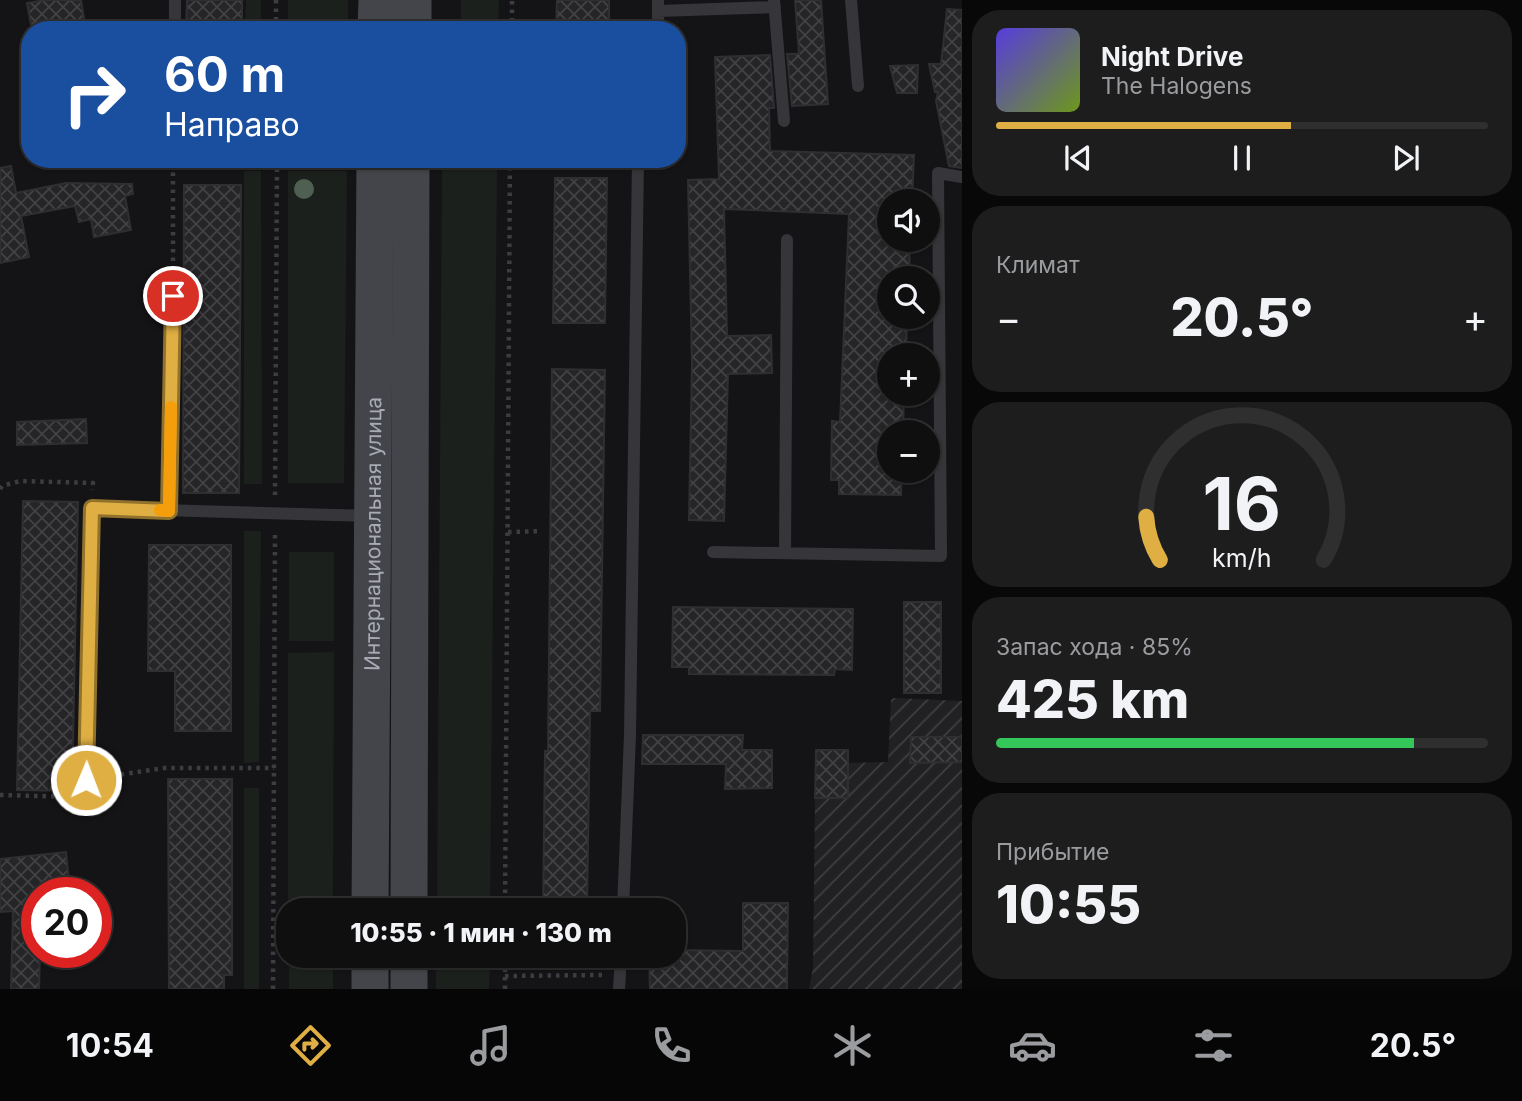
<!DOCTYPE html>
<html lang="ru">
<head>
<meta charset="utf-8">
<style>
	:root { --surface:#0f0f10; --page:#1d1d1e; --text:#f1f3f6; --muted:#9b9c9f; --line:#2f2f30; --accent:#dfaf43 }
	body { margin:0; font-family:Inter,sans-serif; background:var(--page); color:var(--text); height:100vh; display:flex; flex-direction:column; font-size:26px; white-space:nowrap }
	* { box-sizing:border-box; margin:0 }
	p { font-size:23px; color:var(--muted) }
	.icon { flex:none; width:38px; height:38px; fill:none; stroke:currentColor; stroke-width:2; stroke-linecap:round; stroke-linejoin:round }
	.map { position:relative; flex:1; overflow:hidden }
	.panel { display:flex; flex-direction:column; gap:10px; padding:10px; background:#080809; width:560px }
	.panel>* { flex:none }
	.banner { position:absolute; left:21px; top:21px; width:665px; height:147px; border-radius:28px; box-shadow:0 2px 5px #0004,0 0 0 2px var(--line); background:#1a4fa0; color:#fff; overflow:hidden }
	.tools { position:absolute; left:877px; top:189px; display:grid; gap:14px }
	.tools a { display:grid; place-items:center; width:63px; height:63px; border-radius:50%; background:var(--surface); box-shadow:0 2px 5px #0004,0 0 0 2px var(--line); font-size:35px }
	.speed { position:absolute; left:21px; top:877px; display:flex; gap:14px; font-size:35px; font-weight:700; text-align:center }
	.speed>* { display:grid; place-content:center; width:91px; height:91px; border-radius:50%; background:var(--surface); box-shadow:0 2px 5px #0004,0 0 0 2px var(--line); line-height:1 }
	.speed .limit { border:10px solid #d22; background:#fff; color:#111 }
	.pin { position:absolute; display:grid; place-items:center; width:60px; height:60px; color:#fff; margin:-30px; border:4px solid #fff; border-radius:50%; box-shadow:0 2px 7px #0007 }
	.me { position:absolute; width:77px; margin:-38px; rotate:1deg; stroke-linejoin:round; filter:drop-shadow(0 0 5px #0008) }
	.turn { display:flex; align-items:center; gap:24px; height:147px; padding:0 28px; font-size:32px }
	.turn .icon { width:91px; height:91px; stroke-width:2.5 }
	.turn b { display:block; font-size:49px; line-height:60px }
	.big { font-size:52px; font-weight:800; line-height:1.1 }
	.panel .tile { flex:1; display:flex; flex-direction:column; justify-content:center; gap:10px; min-width:0; padding:0 24px; border-radius:28px; background:var(--page) }
	.panel .dial { align-items:center; gap:0 }
	.dial svg { height:182px; overflow:visible; fill:none; stroke:var(--line); stroke-width:7; stroke-linecap:round; text-anchor:middle }
	.dial text { fill:var(--text); stroke:none }
	.song { display:flex; align-items:center; gap:21px }
	.cover { width:84px; height:84px; border-radius:10px; background:linear-gradient(135deg,hsl(250 70% 55%),hsl(80 70% 35%)) }
	.played { height:7px; border-radius:4px; background:linear-gradient(90deg,var(--accent) 60%,var(--line) 60%) }
	.keys { display:flex; justify-content:space-around; direction:ltr }
	.heat { display:flex; justify-content:space-between; align-items:center; font-size:38px; direction:ltr }
	.charge { height:10px; border-radius:5px; background:linear-gradient(90deg,#34c759 85%,var(--line) 0) }
	.trip { position:absolute; left:276px; top:898px; width:410px; height:70px; border-radius:28px; background:var(--surface); box-shadow:0 2px 5px #0004,0 0 0 2px var(--line); font-weight:800; line-height:70px; text-align:center }
	.menu { display:flex; height:112px; justify-content:space-around; align-items:center; background:#060606; color:var(--muted) }
	.menu .icon { width:49px; height:49px }
	.menu .selected { color:var(--accent) }
	.menu b { font-size:32px; color:var(--text) }
	main { display:flex; flex:1; min-height:0 }
	.map>svg:first-child { display:block }
	.industrial { fill:url(#industrial-furrows) }
	.grass { fill:#1b201c }
	.building { fill:url(#building-cross-hatch); stroke:#2f2f32; stroke-width:2 }
	.lines { fill:none; stroke-linecap:round; stroke-linejoin:round }
	.path { stroke:#3c3d41; stroke-width:4.5; stroke-dasharray:3.5 5; stroke-linecap:butt }
	.service { stroke:#36363a; stroke-width:12 }
	.secondary { stroke:#44454a; stroke-width:37 }
	.tree { fill:#4f6052 }
	.route-casing { stroke:#91722c; stroke-width:18 }
	.route { stroke:#dfaf43; stroke-width:12 }
	.slow { stroke:#f59e0b; stroke-width:12 }
	.labels { text-anchor:middle; dominant-baseline:central; stroke-width:7; stroke-linejoin:round; paint-order:stroke }
	.street-label { font-size:21px; fill:#a8abb5; stroke:#0f0f11 }
</style>
</head>
<body>
<main>
<div class="map">
<svg width="962" height="989" viewBox="0 0 962 989">
	<defs>
		<pattern id="industrial-furrows" width="10" height="10" patternUnits="userSpaceOnUse" patternTransform="scale(1.75)"><rect width="10" height="10" fill="#212123"/><path d="M-1 1l2-2M0 10L10 0M9 11l2-2" fill="none" stroke="#3e3f41"/></pattern>
		<pattern id="building-cross-hatch" width="8" height="8" patternUnits="userSpaceOnUse" patternTransform="scale(1.75)"><rect width="8" height="8" fill="#252427"/><path d="M0 0l8 8M0 8l8-8" fill="none" stroke="#424144"/></pattern>
	</defs>
	<rect width="100%" height="100%" fill="#141416"/>
	<!-- industrial -->
	<path class="industrial" d="M894,698l68,3v288h-153l4,-21 2,-170h32l1,-35 40,-1 3,-62z"/>
	<!-- grass -->
	<path class="grass" d="M246,0h15v30h-16z
		M288,0h60v30h-60z
		M461,0h38l-1,30h-37z
		M442,169l55,1 -7,740h-53z
		M244,171h17l1,313h-18z
		M288,171h59l-3,312h-56z
		M244,531h17l-2,231 -15,1z
		M289,552h45v89h-45z
		M334,652l-1,247 -45,1v-247z
		M244,788h15v201h-15z
		M289,944v12h44v33h-44z
		M436,956h54l-1,33h-53z"/>
	<!-- building -->
	<path class="building" d="M46,0h35l5,30h-54l-5,-27z
		M187,0h55v30h-56z
		M557,0h52v30h-53z
		M795,0h26l7,104 -36,2 -5,-52h12z
		M947,9l15,1v158l-13,-2 -13,-65 2,-9h-3l-6,-28h12z
		M770,55l4,53h-5l1,43 144,4 -2,46h-23v39h21l-1,38h-20v39h18l-1,38h-17v39h15l-1,38h-14v39h12v24l-62,-1v-14h-8l1,-59 8,1 9,-208 -125,-5 3,127 44,-1 1,38 -44,1 -4,147 -35,-1 3,-157 -4,-183 31,-1 -4,-122z
		M918,65l-1,28h-20l-7,-27z
		M11,166l5,27 50,-10 66,1 1,10 -8,2 6,34 -37,7 -3,-18 -12,3 -4,-16 -54,10 8,41 -29,6v-95z
		M555,178h52l-2,145h-52z
		M184,185h57l-2,308h-56z
		M552,369l53,1 -5,341h-10l-3,199h-44l2,-159h3z
		M86,419l1,24 -70,2v-23z
		M23,501l55,1 -6,289 -55,-1z
		M149,545h82v186h-56v-60h-27z
		M904,602h37v91h-37z
		M673,607l180,2 -1,61 -17,-1 -1,6 -145,-1v-7h-17z
		M643,735h100l-1,15h30v38l-47,1 1,-25h-84z
		M911,737h51v25l-52,1z
		M816,750h32v48h-33z
		M168,779h64v196h-8v14h-55z
		M66,852l4,40h-33v60h3l-1,37h-28l2,-78 -13,1v-53z
		M743,903h45l-1,86h-137l-1,-33h25v-6l69,1z"/>
	<g class="lines">
		<!-- path -->
		<path class="path" d="M276,0v30
			M512,30v-30
			M245,159l100,1
			M173,278v-119
			M0,489l2,-3 18,-5 73,2 -1,7
			M275,495l2,-336
			M508,532l34,-1
			M104,777l60,-9h110
			M0,795l76,2
			M505,910l5,-751
			M505,976l97,-1
			M273,989l2,-458
			M505,989v-33"/>
		<!-- service -->
		<path class="service" d="M658,0v30
			M774,0l10,121
			M851,0l7,86
			M658,11l117,-4
			M175,30v-30
			M169,511l4,-215
			M713,552l228,4 -3,-383 24,4
			M785,553l2,-313
			M86,780l6,-272 279,8
			M623,910l7,-175 8,-576
			M619,989l2,-33"/>
		<!-- secondary -->
		<g class="secondary">
			<path d="M376,30l1,-30"/>
			<path d="M413,30v-30"/>
			<path id="s1" d="M370,910l5,-751"/>
			<path d="M409,910l2,-751"/>
			<path d="M370,989v-33"/>
			<path d="M409,989v-33"/>
		</g>
	</g>
	<!-- trees -->
	<circle class="tree" cx="304" cy="189" r="10"/>
	<g class="lines">
		<defs>
			<path id="route" d="M86,780l6,-272 77,3 4,-215"/>
		</defs>
		<!-- route casing -->
		<use href="#route" class="route-casing"/>
		<!-- route -->
		<use href="#route" class="route"/>
		<!-- slow -->
		<path class="slow" d="M160,510l9,1 2,-104"/>
	</g>
	<g class="labels">
		<!-- street labels -->
		<g class="street-label">
			<text stroke="none"><textPath href="#s1" startOffset="376">Интернациональная улица</textPath></text>
		</g>
	</g>
</svg>
<div class="tools">
<a><svg class="icon" aria-label="sound" viewBox="0 0 24 24"><path d="M4 9h4l5-4v14l-5-4H4zM17 9q2 3 0 6"/></svg></a>
<a><svg class="icon" aria-label="search" viewBox="0 0 24 24"><circle cx="10" cy="10" r="6"/><path d="M15 15l6 6"/></svg></a>
<a>+</a>
<a>−</a>
</div>
<div class="speed"><div class="limit">20</div></div>
<div class="pin" style="left:173px;top:296px;background:#d93025"><svg class="icon" aria-label="arrive" viewBox="0 0 24 24"><path d="M6 21V4h12l-3 4 3 4H6"/></svg></div>
<svg class="me" style="left:86px;top:780px" viewBox="-20 -20 40 40"><circle r="17" fill="#dfaf43" stroke="#fff" stroke-width="3"/><path d="M0-11L8 9 0 5-8 9z" fill="#fff"/></svg>
<div class="trip">10:55 · 1 мин · 130 m</div>
<div class="banner">
<div class="turn"><svg class="icon" aria-label="right" viewBox="0 0 24 24"><path d="M7 20v-9h11M14 6l5 5-5 5"/></svg><div><b>60 m</b>Направо</div></div>
</div>
</div>
<section class="panel">
<div class="tile">
<div class="song"><i class="cover"></i><div><b>Night Drive</b><p>The Halogens</p></div></div>
<div class="played"></div>
<div class="keys"><svg class="icon" aria-label="previous" viewBox="0 0 24 24"><path d="M18 5L8 12l10 7zM5 5v14"/></svg><svg class="icon" aria-label="pause" viewBox="0 0 24 24"><path d="M8 5v14M16 5v14"/></svg><svg class="icon" aria-label="next" viewBox="0 0 24 24"><path d="M6 5l10 7-10 7zM19 5v14"/></svg></div>
</div>
<div class="tile"><p>Климат</p>
<div class="heat"><a>−</a><b class="big">20.5°</b><a>+</a></div>
</div>
<div class="tile dial"><svg viewBox="0 0 100 80">
<path d="M14 69A42 42 0 1 1 86 69"/>
<path d="M14 69A42 42 0 0 1 8 50" stroke="#dfaf43"/>
<text x="50" y="56" font-size="32" font-weight="700">16</text>
<text x="50" y="72" font-size="11">km/h</text>
</svg></div>
<div class="tile"><p>Запас хода · 85%</p><b class="big">425 km</b><div class="charge"></div></div>
<div class="tile"><p>Прибытие</p><b class="big">10:55</b></div>
</section>
</main>
<nav class="menu">
<b>10:54</b>
<svg class="icon selected" aria-label="directions" viewBox="0 0 24 24"><path d="M12 3l9 9-9 9-9-9zM9 14v-3h6M13 9l2 2-2 2"/></svg>
<svg class="icon" aria-label="music" viewBox="0 0 24 24"><path d="M9 18V5l10-2v13"/><circle cx="6" cy="18" r="3"/><circle cx="16" cy="16" r="3"/></svg>
<svg class="icon" aria-label="phone" viewBox="0 0 24 24"><path d="M5 4h4l2 5-3 2q2 4 5 5l2-3 5 2v4C11 20 4 13 5 4z"/></svg>
<svg class="icon" aria-label="climate" viewBox="0 0 24 24"><path d="M12 3v18M4 7l16 10M4 17L20 7"/></svg>
<svg class="icon" aria-label="car" viewBox="0 0 24 24"><path d="M5 17H2v-5l4-1 3-4h7l3 4 3 1v5h-3M9 17h6M6 11h13"/><circle cx="7" cy="17" r="2"/><circle cx="17" cy="17" r="2"/></svg>
<svg class="icon" aria-label="filters" viewBox="0 0 24 24"><path d="M4 7h16M4 17h16"/><circle cx="9" cy="7" r="2"/><circle cx="15" cy="17" r="2"/></svg>
<b>20.5°</b>
</nav>
</body>
</html>
